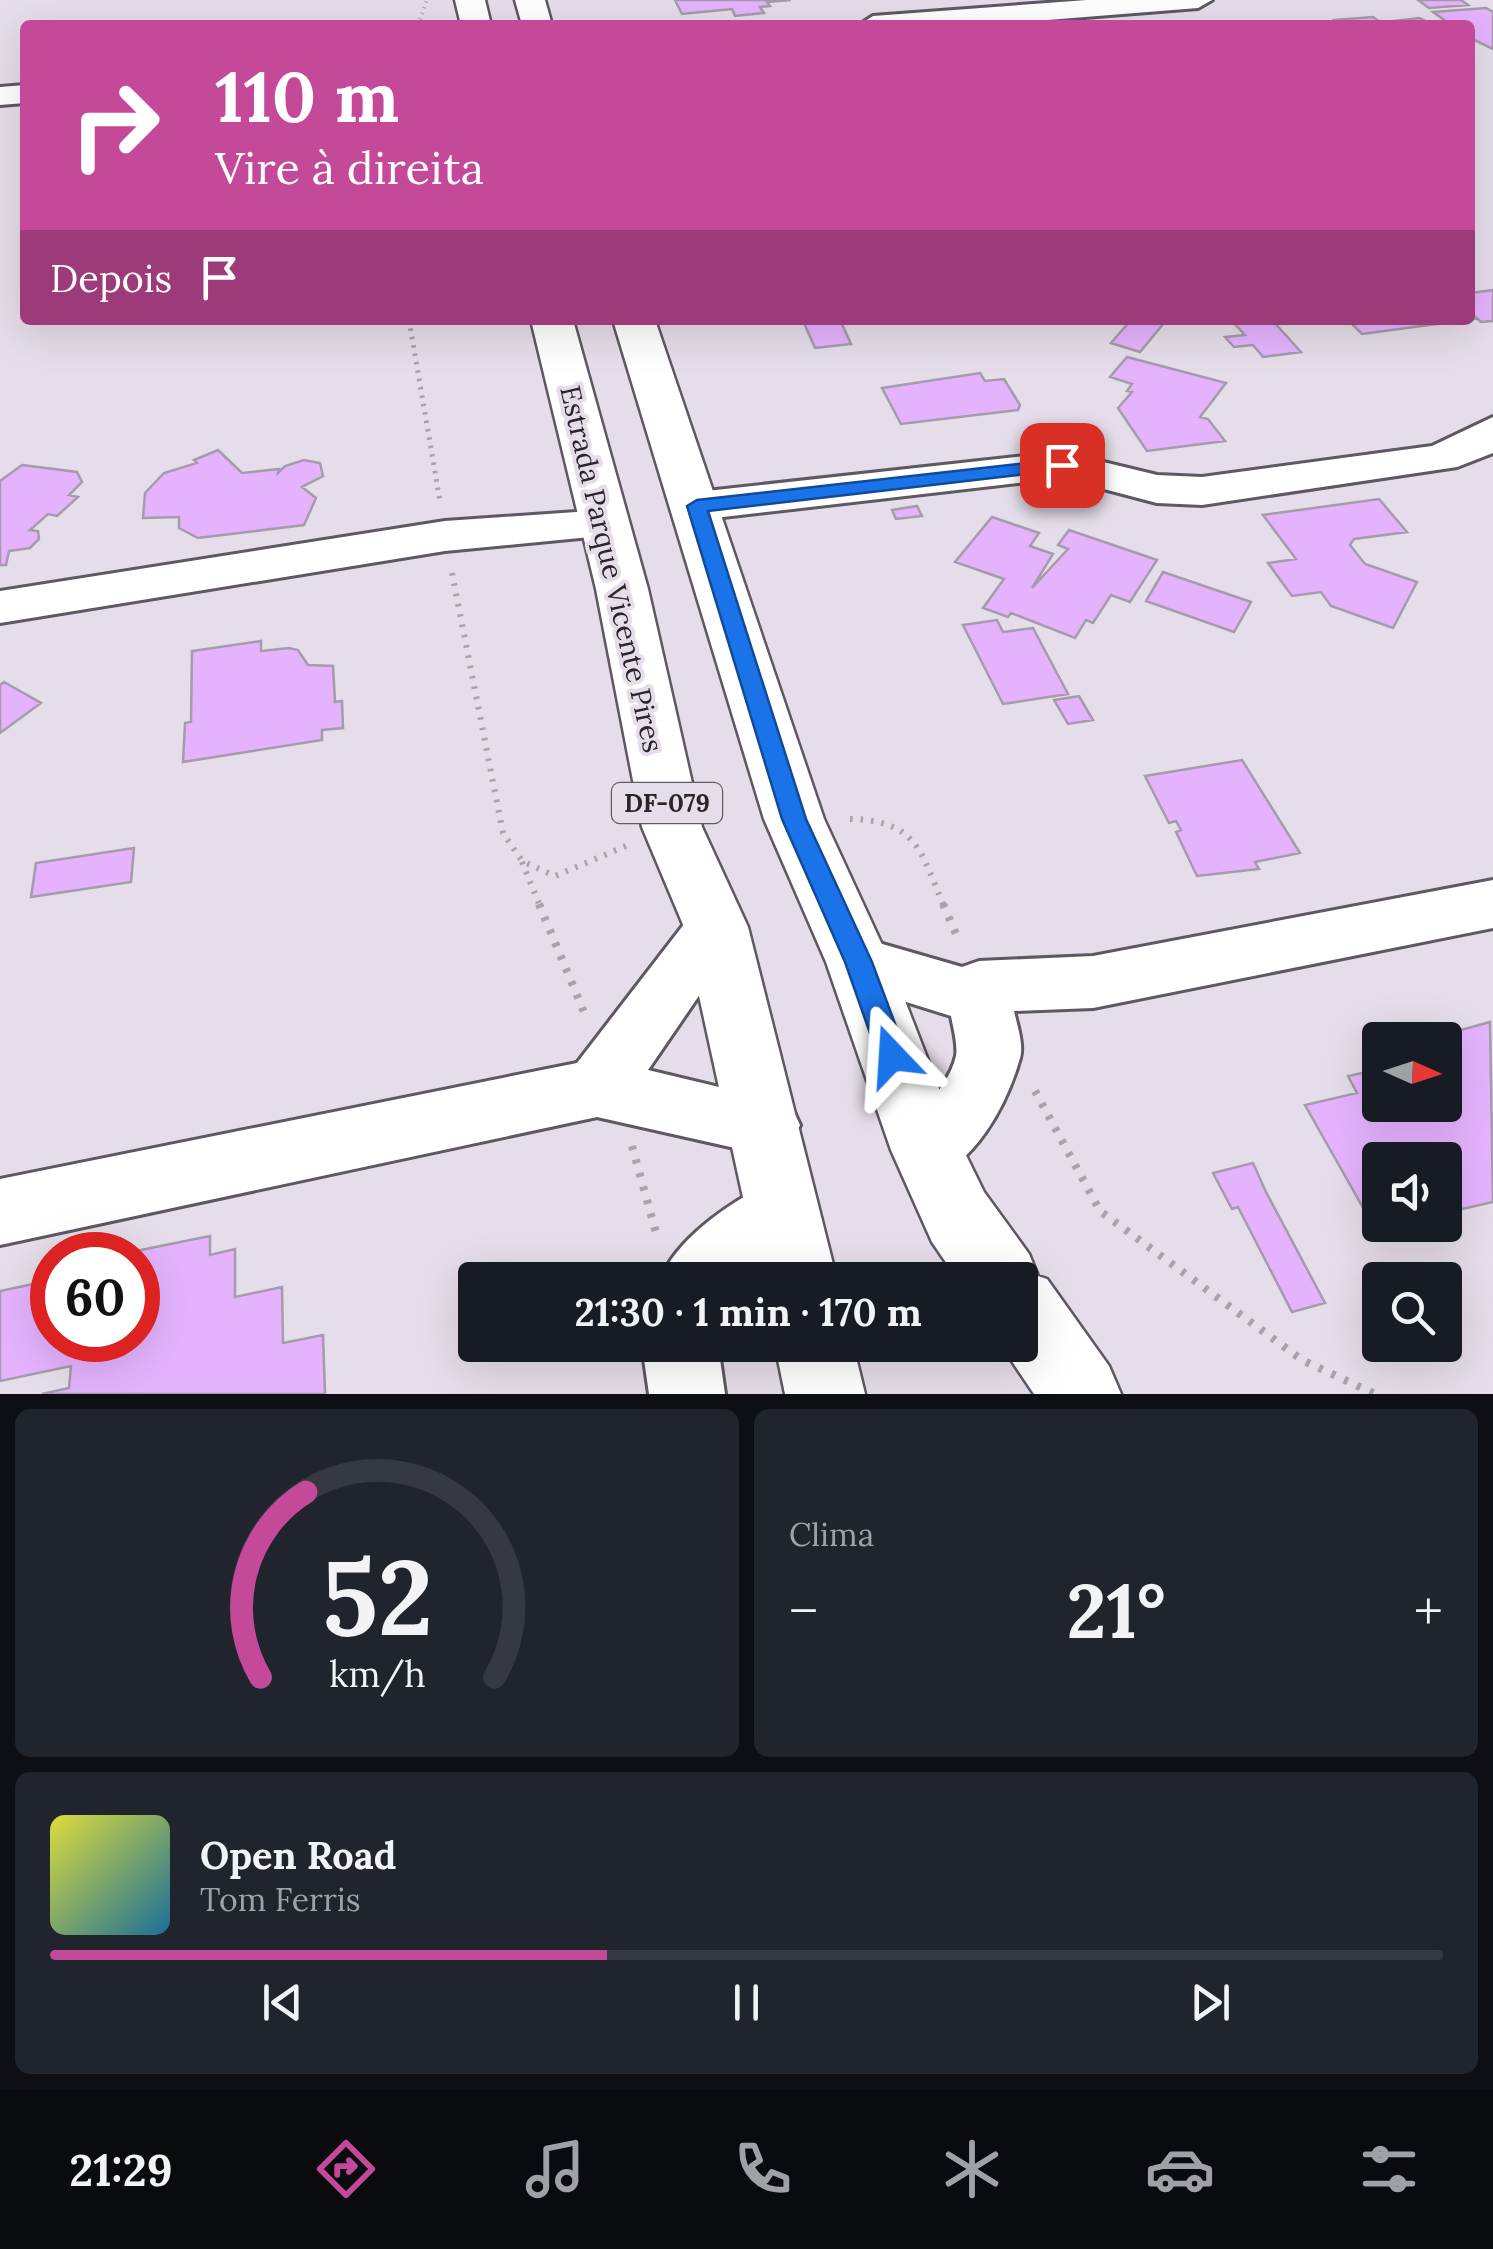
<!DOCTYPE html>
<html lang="pt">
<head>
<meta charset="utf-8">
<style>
	:root { --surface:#171b24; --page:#20242c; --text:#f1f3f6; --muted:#9ea1a6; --line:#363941; --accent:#c54999 }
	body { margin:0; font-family:Lora,serif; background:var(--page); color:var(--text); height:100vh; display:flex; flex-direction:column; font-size:38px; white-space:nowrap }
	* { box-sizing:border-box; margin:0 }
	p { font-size:32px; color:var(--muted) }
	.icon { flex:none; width:55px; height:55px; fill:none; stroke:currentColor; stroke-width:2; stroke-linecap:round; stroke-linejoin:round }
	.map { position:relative; height:1394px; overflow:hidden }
	.sheet { display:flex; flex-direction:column; gap:15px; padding:15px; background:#0d0f14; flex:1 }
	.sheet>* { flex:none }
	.guide { position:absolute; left:20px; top:20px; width:1455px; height:305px; border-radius:10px; box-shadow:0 10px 40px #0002; background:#c54999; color:#fff; overflow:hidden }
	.needle { width:65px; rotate:93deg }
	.controls { position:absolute; left:1362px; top:1022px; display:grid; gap:20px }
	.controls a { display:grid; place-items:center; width:100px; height:100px; border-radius:10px; background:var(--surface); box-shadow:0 10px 40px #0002; font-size:50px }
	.speed { position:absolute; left:30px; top:1232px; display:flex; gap:20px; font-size:50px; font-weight:700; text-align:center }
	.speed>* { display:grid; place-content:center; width:130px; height:130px; border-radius:50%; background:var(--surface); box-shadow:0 10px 40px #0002; line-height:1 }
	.speed .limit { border:15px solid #d22; background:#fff; color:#111 }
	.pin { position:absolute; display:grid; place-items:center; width:85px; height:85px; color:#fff; margin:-42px; border-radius:20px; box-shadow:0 5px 15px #0006 }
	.me { position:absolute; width:110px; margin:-55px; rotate:340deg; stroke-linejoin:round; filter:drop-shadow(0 0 8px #0008) }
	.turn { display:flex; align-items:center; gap:35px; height:210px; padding:0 30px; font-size:45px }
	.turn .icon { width:130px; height:130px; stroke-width:2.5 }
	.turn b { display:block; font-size:70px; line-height:85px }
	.then { display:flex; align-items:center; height:95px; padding:0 30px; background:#0003; gap:20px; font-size:38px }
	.big { font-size:75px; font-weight:800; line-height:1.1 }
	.sheet .tile { flex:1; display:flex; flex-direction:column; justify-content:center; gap:15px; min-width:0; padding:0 35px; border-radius:15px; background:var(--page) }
	.sheet .dial { align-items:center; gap:0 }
	.dial svg { height:260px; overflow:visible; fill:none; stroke:var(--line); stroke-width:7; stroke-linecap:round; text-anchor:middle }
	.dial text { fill:var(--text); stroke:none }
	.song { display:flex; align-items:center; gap:30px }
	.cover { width:120px; height:120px; border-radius:15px; background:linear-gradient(135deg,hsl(60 70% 55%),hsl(200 70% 35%)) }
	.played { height:10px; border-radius:5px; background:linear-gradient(90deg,var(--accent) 40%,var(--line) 40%) }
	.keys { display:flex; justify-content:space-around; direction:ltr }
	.heat { display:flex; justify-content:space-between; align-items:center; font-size:55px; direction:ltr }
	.sheet .tiles { flex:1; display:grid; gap:15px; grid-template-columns:1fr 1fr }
	.tile:last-child { grid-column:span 2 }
	.trip { position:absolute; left:458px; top:1262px; width:580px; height:100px; border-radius:10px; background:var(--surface); box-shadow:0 10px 40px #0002; font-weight:800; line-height:100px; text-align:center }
	.dock { display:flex; height:160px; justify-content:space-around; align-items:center; background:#090b0e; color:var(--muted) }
	.dock .icon { width:70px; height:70px }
	.dock .on { color:var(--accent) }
	.dock b { font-size:45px; color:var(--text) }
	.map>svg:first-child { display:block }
	.building { fill:#e5b3fe; stroke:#a49ca8; stroke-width:2.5 }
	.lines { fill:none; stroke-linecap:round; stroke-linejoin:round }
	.minor-casing { stroke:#5e5862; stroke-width:6 }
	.major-casing { stroke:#5e5862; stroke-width:5 }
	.path-far3 { stroke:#a8a2ab; stroke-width:4; stroke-dasharray:1 5; stroke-linecap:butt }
	.path-far2 { stroke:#a8a2ab; stroke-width:5; stroke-dasharray:2.5 6; stroke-linecap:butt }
	.path-far1 { stroke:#a8a2ab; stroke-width:6; stroke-dasharray:2.5 8; stroke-linecap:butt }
	.path { stroke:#a8a2ab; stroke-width:8; stroke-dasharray:4 10; stroke-linecap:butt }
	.minor { fill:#fff; fill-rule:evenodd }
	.major { fill:#fff; fill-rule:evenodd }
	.route { fill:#1a73e8; stroke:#114b97; stroke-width:2.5 }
	.labels { text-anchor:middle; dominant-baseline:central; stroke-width:8; stroke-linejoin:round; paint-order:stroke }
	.shield { fill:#e5dde9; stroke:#615d63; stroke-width:2.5 }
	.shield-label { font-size:25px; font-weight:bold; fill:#29262a }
	.street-label { font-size:28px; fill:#29262a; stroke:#e5dde9 }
</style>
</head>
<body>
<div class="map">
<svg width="1493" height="1394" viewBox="0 0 1493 1394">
	<rect width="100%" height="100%" fill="#e5dde9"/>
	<!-- building -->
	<path class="building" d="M675,0h116l-24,2 3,4 -10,1 4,6 -29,3 -3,-7 -50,5z
		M1418,0h43l7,5 -39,3z
		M1418,0h43l7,5 -39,3z
		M1486,8l7,4v37l-23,-11v-13h-19l-18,-13z
		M1486,8l7,4v37l-23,-11v-13h-19l-18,-13z
		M1373,17l11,8h-42l-7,-5z
		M1419,18l15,7 -49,-3 26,-3z
		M1493,290v31l-12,1 -11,-10v-19z
		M1470,315l5,4 -113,15 -14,-14h122z
		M840,320l11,24 -36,4 -11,-25z
		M1131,320h23l10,3 -24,29 -29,-9z
		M1231,320h41l29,32 -38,5 -10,-12 -19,2 -9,-10 20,-2z
		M1127,357l99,26 -26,34 8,2 17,22 -78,10 -29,-43 14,-16 -5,-1 5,-7 -22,-7z
		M980,373l5,8 19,-2 16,26 -2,5 -117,14 -19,-36z
		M218,450l24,23 37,-4 -1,4 7,-7 19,-6 16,3 3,13 -21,11 14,11 -12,27 -106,13 -19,-10v-11l-36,1 2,-25 19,-20 33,-10 -3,-3z
		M22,465l55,7 5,10 -13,13 9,2 -21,19 -9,-2 -18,16 8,1 1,8 -9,9 -21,3 -3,14h-6v-84z
		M1379,499l28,33 -53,7 -4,6 15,19 52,18 -24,46 -62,-22 -10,-14 -29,4 -24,-33 28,-4 -33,-44z
		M917,506l5,10 -26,3 -4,-9z
		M992,517l47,16 -9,13 23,8 -21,34 36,-39 -10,-4 11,-15 88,30 -27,42 -19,-7 -18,28 -7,-3 -11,18 -64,-25 -3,4 -25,-9 21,-29 -49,-17z
		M1163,572l88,30 -17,30 -88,-31z
		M997,620l6,12 30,-4 35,66 -65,10 -40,-79z
		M261,641v10l28,-3 9,2 10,15 25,1 2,36 7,-1 1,27 -21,2v10l-139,22 2,-39 6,-1 1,-71z
		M4,682l37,21 -41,30v-48z
		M1079,696l14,24 -25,4 -14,-24z
		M1242,760l58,93 -45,9 4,7 -62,7 -21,-44 5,-2 -5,-9 -7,2 -24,-47z
		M134,848l-3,34 -100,15 5,-34z
		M1490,1022l3,180 -48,11v-53h-65v58l-10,2 -65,-115 52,-12 -9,-17 32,-7v36h65v-65h-33l1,-5 24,-11 17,8z
		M1253,1163l13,29 59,111 -33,9 -54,-105 -6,2 -19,-36z
		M210,1236v19l25,-6v48l47,-10 1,56 40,-8 2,59h-283l27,-6 2,-22 -71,15v-90l52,-11v60h86v-85h-22z"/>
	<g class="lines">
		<defs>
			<path id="minor" d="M1087,0h125l-14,8 -213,17h-126l14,-9z
				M25,85v18l-25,2v-18z
				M1493,417v36l-36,14 -255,38 -45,-2 -95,-25 -365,42 -16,-4 -7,-10 7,-10 16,-4 365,-40 95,23 45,2 230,-31z
				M605,510l16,4 7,10 -7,10 -176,17 -445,72v-32l445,-70z
				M1493,880v48l-400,80 -79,3c3,14 10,34 6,47 -14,49 -45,105 -93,123l-24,-9 -10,-22c16,-34 54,-56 63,-94 2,-11 -3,-29 -5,-40l-115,-36 -9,-18 9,-18 22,-7 104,30 17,-6 114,-5z
				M716,903l21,7 9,17 -98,143 142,34 10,21 -10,21 -24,9 -169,-38 -597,128v-66l577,-116 118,-153z
				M783,1178l25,10 10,23 -10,23 -56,46h-92c18,-44 79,-85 123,-102z
				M642,1345h76l7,49h-76z"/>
			<path id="major" d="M455,0h30l6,25h-30z
				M515,0h30l7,25h-30z
				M531,320h42l75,269 54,238 46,100 89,353h-76l-77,-353 -42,-100 -46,-238z
				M613,320h42l169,499 66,143 70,181 24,49 45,62 9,22 9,3 62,87 12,28h-87l-33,-49h19v-65h-62l-26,-38 -41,-92 -65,-188 -62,-143z
				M775,1345h78l12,49h-80z"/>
		</defs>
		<!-- minor casing -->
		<use href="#minor" class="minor-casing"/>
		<!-- major casing -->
		<use href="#major" class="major-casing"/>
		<!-- path-far3 -->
		<path class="path-far3" d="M418,25l9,-25"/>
		<!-- path-far2 -->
		<path class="path-far2" d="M409,320l31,181"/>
		<!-- path-far1 -->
		<path class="path-far1" d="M452,573l51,260 19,28 33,15 71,-30
			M850,819c68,2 70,32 94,87
			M522,862l18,44"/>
		<!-- path -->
		<path class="path" d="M539,904l47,113
			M943,904l16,37
			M1035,1091l65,120 202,149 73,34
			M632,1146l26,94"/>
		<!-- minor -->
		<use href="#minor" class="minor"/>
		<!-- major -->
		<use href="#major" class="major"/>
	</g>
	<!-- route -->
	<path class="route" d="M1062,459l10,6 -3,4 -361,42 98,308 66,143 35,94 -5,9 -10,3 -9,-3 -5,-9 -33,-94 -63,-143 -95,-313 10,-6z"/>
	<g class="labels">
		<!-- shield labels -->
		<rect class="shield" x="612" y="783" width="110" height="40" rx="8"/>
		<g class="shield-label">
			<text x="667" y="803">DF-079</text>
		</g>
		<!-- street labels -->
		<g class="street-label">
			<text transform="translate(612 569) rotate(77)">Estrada Parque Vicente Pires</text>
		</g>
	</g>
</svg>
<div class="controls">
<a><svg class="needle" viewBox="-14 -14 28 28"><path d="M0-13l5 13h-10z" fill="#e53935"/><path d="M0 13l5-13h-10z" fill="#9ea1a6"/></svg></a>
<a><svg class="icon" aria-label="sound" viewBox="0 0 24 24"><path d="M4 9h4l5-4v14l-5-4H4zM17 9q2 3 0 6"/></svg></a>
<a><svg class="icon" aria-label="search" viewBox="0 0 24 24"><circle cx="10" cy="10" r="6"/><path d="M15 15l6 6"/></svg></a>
</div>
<div class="speed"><div class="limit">60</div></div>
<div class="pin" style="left:1062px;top:465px;background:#d93025"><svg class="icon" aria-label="arrive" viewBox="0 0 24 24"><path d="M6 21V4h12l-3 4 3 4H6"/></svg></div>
<svg class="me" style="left:892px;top:1056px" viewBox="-20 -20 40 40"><path d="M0-17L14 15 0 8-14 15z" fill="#1a73e8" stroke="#fff" stroke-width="4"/></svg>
<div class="trip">21:30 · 1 min · 170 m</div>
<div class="guide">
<div class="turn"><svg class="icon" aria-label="right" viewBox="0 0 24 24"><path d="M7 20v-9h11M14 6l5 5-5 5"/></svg><div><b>110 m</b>Vire à direita</div></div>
<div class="then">Depois<svg class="icon" aria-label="arrive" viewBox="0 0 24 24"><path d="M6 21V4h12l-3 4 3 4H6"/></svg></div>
</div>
</div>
<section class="sheet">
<div class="tiles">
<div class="tile dial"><svg viewBox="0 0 100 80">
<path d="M14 69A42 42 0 1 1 86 69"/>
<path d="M14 69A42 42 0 0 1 28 12" stroke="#c54999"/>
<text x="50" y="56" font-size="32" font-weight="700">52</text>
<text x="50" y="72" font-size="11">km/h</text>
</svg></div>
<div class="tile"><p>Clima</p>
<div class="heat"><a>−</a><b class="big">21°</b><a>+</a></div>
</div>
<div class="tile">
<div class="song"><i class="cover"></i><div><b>Open Road</b><p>Tom Ferris</p></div></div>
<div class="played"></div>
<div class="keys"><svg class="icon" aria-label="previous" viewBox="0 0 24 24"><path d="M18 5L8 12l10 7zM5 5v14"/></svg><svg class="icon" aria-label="pause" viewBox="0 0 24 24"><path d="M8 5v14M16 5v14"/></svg><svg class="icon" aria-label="next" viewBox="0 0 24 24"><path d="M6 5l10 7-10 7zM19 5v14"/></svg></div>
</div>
</div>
</section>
<nav class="dock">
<b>21:29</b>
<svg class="icon on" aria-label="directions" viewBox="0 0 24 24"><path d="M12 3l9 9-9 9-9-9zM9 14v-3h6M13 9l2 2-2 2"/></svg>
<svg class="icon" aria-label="music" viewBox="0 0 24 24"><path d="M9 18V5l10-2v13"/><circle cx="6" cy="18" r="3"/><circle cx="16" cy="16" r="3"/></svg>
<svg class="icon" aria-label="phone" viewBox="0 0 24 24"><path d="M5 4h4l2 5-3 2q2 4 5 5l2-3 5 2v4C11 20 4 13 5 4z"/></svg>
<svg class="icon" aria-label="climate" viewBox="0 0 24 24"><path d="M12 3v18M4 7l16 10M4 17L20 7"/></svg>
<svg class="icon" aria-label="car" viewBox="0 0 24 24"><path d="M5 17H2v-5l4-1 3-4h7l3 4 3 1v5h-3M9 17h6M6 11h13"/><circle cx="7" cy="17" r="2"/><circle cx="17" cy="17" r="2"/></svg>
<svg class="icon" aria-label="filters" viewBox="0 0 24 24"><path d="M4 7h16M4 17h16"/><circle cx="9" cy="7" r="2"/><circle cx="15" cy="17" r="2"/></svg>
</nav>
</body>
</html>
